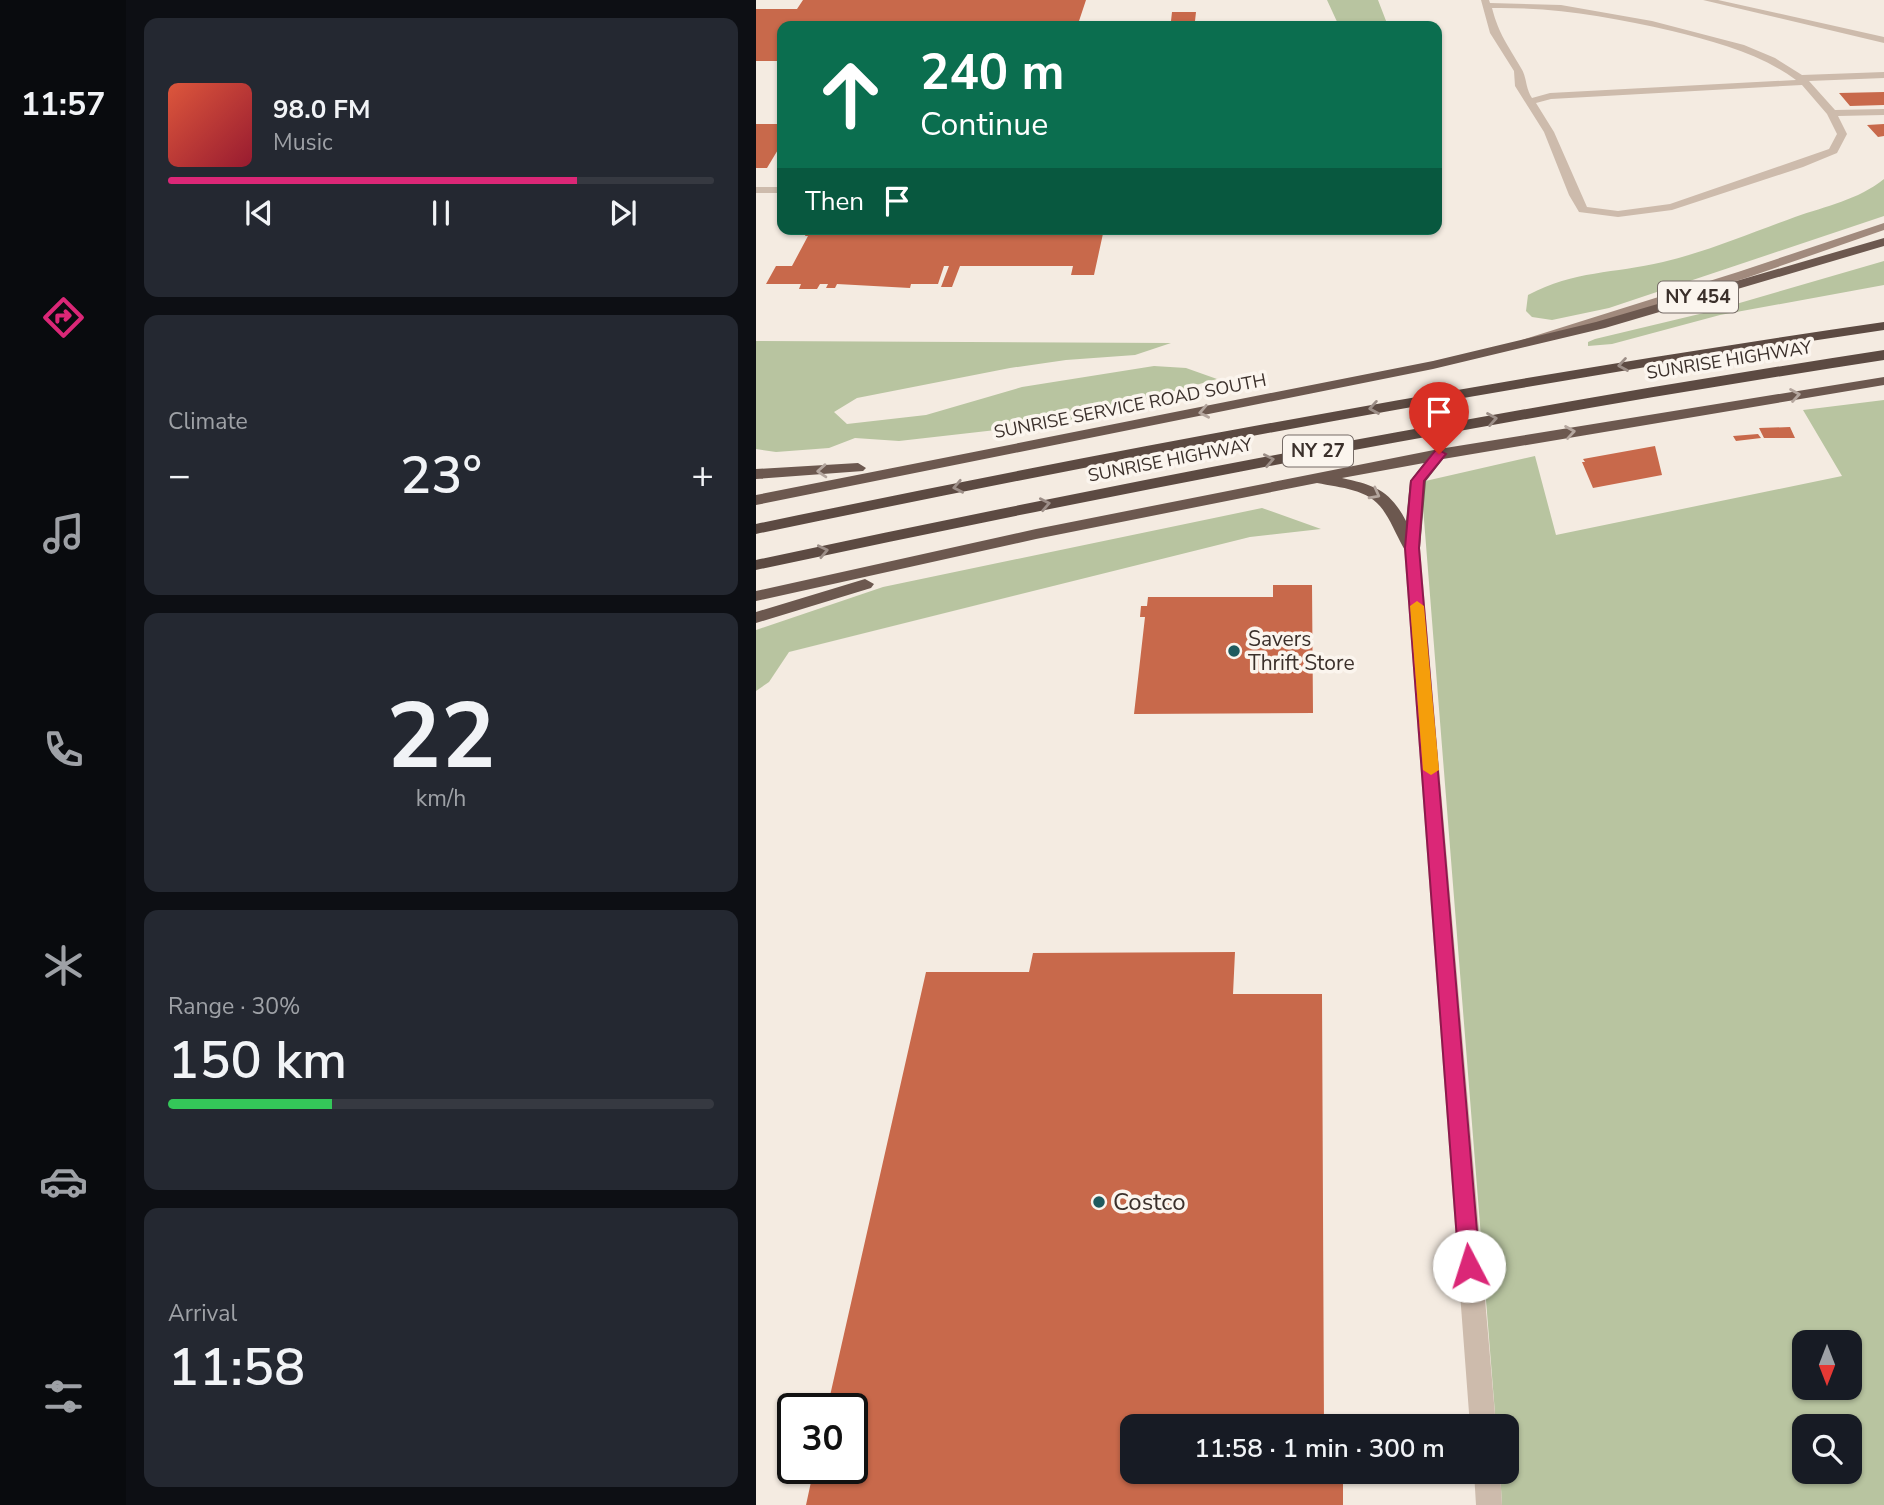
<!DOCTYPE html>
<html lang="en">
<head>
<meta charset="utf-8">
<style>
	:root { --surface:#171b24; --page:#242831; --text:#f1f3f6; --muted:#9ea1a6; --line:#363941; --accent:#db2777 }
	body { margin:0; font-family:"Nunito Sans",sans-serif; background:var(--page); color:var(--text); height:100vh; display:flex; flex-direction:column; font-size:26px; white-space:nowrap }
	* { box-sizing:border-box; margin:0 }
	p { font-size:23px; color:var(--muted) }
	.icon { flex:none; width:38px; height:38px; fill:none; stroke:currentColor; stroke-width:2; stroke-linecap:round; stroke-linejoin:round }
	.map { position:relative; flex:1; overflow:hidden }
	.drawer { display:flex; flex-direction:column; gap:18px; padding:18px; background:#0d0f14; width:630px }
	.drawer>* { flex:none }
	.hud { position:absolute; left:21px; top:21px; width:665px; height:214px; border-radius:14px; box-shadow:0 2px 5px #0004; background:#0b6e4f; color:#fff; overflow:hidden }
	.needle { width:46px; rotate:180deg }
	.tools { position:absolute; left:1036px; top:1330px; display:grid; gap:14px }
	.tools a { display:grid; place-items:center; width:70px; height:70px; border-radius:14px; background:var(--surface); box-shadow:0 2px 5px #0004; font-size:35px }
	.speed { position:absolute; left:21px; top:1393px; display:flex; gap:14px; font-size:35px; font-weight:700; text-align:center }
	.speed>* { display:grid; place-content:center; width:91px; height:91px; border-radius:50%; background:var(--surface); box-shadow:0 2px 5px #0004; line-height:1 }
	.speed .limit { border:4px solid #111; border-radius:10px; background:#fff; color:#111 }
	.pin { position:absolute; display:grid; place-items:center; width:60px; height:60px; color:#fff; margin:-72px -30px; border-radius:50% 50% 50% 0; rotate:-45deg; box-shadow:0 0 7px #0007 }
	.pin .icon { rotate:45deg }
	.me { position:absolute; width:77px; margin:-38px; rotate:355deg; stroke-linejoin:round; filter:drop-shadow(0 0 5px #0008) }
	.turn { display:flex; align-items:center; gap:24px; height:147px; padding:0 28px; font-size:32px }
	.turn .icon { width:91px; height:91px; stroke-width:2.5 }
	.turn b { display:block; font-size:49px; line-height:60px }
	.then { display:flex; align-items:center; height:66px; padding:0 28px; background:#0003; gap:14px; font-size:26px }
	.big { font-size:52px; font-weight:600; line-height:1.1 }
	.drawer .tile { flex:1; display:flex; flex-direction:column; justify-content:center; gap:10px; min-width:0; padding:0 24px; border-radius:14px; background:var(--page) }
	.drawer .dial { align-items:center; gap:0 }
	.dial b { font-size:91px; line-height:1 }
	.song { display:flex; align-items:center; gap:21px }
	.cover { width:84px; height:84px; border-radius:10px; background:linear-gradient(135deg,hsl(10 70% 55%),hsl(350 70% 35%)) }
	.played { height:7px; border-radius:4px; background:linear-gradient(90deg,var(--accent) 75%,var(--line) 75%) }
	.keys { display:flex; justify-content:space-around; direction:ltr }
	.heat { display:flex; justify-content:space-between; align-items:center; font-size:38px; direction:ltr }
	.charge { height:10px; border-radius:5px; background:linear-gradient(90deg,#34c759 30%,var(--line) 0) }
	.trip { position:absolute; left:364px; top:1414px; width:399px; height:70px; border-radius:14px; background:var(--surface); box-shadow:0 2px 5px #0004; font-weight:600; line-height:70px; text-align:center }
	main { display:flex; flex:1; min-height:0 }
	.tabs { display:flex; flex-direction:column; width:126px; justify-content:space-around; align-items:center; background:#090b0e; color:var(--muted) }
	.tabs .icon { width:49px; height:49px }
	.tabs .current { color:var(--accent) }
	.tabs b { font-size:32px; color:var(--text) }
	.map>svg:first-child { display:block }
	.green { fill:#b8c4a0; fill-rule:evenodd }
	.building { fill:#c8694b }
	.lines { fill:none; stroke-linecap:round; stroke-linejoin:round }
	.minor { fill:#cdbbac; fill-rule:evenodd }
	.tertiary { fill:#cdbbac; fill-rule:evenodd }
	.secondary { fill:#a18a7d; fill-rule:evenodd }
	.trunk { fill:#6c584f; fill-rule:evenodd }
	.motorway { fill:#5c4a42; fill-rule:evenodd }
	.oneway { stroke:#9c8e87 }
	.oneway2 { stroke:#b4a69e }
	.route { fill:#db2777; stroke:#8e194d; stroke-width:2 }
	.slow { fill:#f59e0b }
	.poi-dot { fill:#1f5a5e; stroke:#fbf5ee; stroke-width:2.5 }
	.labels { text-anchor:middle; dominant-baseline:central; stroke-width:7; stroke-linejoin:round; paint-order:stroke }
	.far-street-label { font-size:18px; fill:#3b302b; stroke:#fbf5ee }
	.shield { fill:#fbf5ee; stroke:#756b66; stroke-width:2 }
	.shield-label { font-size:19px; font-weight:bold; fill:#3b302b }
	.poi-label { font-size:21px; fill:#3b302b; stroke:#fbf5ee; text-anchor:start }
	.near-poi-label { font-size:24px; fill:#3b302b; stroke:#fbf5ee; text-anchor:start }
</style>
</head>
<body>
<main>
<nav class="tabs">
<b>11:57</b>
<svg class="icon current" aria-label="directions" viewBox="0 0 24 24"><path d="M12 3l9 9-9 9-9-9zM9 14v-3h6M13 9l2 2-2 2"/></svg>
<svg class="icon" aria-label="music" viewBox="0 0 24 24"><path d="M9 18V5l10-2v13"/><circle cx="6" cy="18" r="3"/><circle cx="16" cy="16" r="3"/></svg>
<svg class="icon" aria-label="phone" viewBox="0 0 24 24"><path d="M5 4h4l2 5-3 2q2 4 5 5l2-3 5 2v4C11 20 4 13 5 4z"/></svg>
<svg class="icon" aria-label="climate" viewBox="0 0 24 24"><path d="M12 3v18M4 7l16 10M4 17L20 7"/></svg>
<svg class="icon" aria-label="car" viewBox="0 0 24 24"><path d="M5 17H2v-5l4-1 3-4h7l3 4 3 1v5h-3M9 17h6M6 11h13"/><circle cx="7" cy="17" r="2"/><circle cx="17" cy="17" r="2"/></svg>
<svg class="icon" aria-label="filters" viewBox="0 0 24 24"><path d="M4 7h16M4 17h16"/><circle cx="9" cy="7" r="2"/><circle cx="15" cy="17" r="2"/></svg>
</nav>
<section class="drawer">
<div class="tile">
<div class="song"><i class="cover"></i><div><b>98.0 FM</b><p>Music</p></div></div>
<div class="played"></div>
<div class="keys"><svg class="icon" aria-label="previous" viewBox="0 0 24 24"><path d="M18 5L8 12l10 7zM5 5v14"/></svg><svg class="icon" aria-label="pause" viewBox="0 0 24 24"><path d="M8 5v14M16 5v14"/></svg><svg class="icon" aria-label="next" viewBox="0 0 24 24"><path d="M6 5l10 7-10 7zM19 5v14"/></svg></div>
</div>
<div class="tile"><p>Climate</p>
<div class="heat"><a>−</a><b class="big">23°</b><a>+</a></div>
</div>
<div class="tile dial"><b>22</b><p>km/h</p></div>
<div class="tile"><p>Range · 30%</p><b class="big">150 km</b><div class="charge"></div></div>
<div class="tile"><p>Arrival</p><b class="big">11:58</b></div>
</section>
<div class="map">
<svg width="1128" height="1505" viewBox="0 0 1128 1505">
	<rect width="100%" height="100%" fill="#f4ebe1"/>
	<!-- green -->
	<path class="green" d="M571,0h51l10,26h-49z
		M1128,179v37l-275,92 -57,12 -20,-3 -6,-6 2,-16c47,-25 85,-21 135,-33 46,-11 88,-29 132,-45 31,-11 63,-17 89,-38z
		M1128,261v24l-164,30 -108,29 -24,2v-4l7,-3 117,-28z
		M0,341l415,2 -36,12 -69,5 -56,8 -153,30 -23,14 13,12 79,-9 96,-28 132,-21 32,2 31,11 -152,43 -166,19 -44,-3 -26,10 -53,4 -20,-3z
		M1128,400v1105h-382l-2,-33h7v-46h-11l-75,-944 114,-26 21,79 286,-59 -39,-66zM1048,1342h46v46h-46zM1048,1426h46v46h-46z
		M506,508l59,21 -71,8 -461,115 -20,30 -13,9v-61l127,-43z"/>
	<!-- building -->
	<path class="building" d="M47,0h283l-7,21h17l-2,5h-312v35h-26v-52h41z
		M416,12h24l-1,9h-24z
		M1128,92v13l-34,1 -11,-13z
		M0,124h26v19l-15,25h-11z
		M1128,124v12l-6,1 -11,-12z
		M52,229h296l-10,46h-23l2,-9h-113l-8,21h-11l8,-21h-5l-6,18h-27l-1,4 -73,-4 -2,4h-9l2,-4h-8l-3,5h-18l2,-5h-35l10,-18h16l16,-30h-3z
		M1034,427l5,11h-31l-5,-10z
		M1002,434l3,4 -25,3 -3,-5z
		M899,446l7,29 -69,13 -11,-26h3l-2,-3z
		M517,585h39l1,128 -179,1 11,-97h-5l1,-11h6l1,-9h125z
		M479,952l-2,42h89l2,432h-192v46h211v33h-537l8,-37h38v-59h-25l99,-437h103l4,-19z"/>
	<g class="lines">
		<!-- minor -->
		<path class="minor" d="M725,0h8l1,3 71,2 91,16 92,24 31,13 27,17 82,-3v6l-75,3 26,29 49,-1v6l-46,1 9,18 -10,19 -34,14 -131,43 -54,7 -39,-5 -10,-17 -25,-63 -29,-46 -1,-15 -24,-38zM736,8c62,-1 120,9 180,23 44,11 87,22 124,49l-246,13 -18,5c-7,-11 -5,-21 -11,-30 -13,-23 -22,-33 -29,-60zM1046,85l25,29 10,20 -8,15 -159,55 -52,7 -31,-4 -33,-75 -18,-29 15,-4z
			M0,187h26v6h-26z
			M656,543l8,5 76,878h-26l-66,-878z
			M718,1472h26l2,33h-26z"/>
		<!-- tertiary -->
		<path class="tertiary" d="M947,0h15l166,37v6z"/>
		<!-- secondary -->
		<path class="secondary" d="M1128,223v7l-138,48 -214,65 -4,1 -6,-4 216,-68z"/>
		<!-- trunk -->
		<path class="trunk" d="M1128,238v8l-279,82 -172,41 -677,136v-10l677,-134 163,-39z
			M1128,377v8l-441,74 -17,22 -6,67 -8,5 -6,-1c-8,-13 -13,-27 -21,-39 -14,-24 -43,-25 -68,-30l-281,56 -280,62v-10l280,-62 403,-80zM668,463l-14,18 -4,40c-16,-31 -32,-36 -64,-43z
			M102,463l8,5 -3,3 -107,8v-10z
			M109,579l9,5 -3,4 -115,35v-11z"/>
		<!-- motorway -->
		<path class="motorway" d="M1128,322v8c-378,56 -754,126 -1128,204v-10c374,-78 750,-147 1128,-202z
			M1128,350v10c-378,58 -754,130 -1128,210v-10c374,-80 750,-152 1128,-210z"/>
	</g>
	<!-- one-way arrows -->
	<defs><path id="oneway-chevron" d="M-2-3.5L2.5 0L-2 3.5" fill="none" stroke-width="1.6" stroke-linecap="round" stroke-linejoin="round" transform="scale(1.75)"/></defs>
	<g class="oneway">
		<use href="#oneway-chevron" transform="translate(867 365) rotate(171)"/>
		<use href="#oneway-chevron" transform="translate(618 408) rotate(170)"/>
		<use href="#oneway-chevron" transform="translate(736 419) rotate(-10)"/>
		<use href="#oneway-chevron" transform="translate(513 460) rotate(-11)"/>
		<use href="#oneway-chevron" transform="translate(202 487) rotate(169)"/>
		<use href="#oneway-chevron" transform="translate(289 504) rotate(-11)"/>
		<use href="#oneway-chevron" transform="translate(67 551) rotate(-12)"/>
	</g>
	<g class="oneway2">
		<use href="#oneway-chevron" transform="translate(1039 395) rotate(-9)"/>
		<use href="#oneway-chevron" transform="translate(448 412) rotate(169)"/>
		<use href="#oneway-chevron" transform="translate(814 432) rotate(-9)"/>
		<use href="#oneway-chevron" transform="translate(66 471) rotate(176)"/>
		<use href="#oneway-chevron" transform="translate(619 494) rotate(28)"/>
	</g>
	<!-- route -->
	<path class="route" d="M683,450l7,4 -22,27 -5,67 61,718 -3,7 -8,3 -7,-3 -3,-7 -54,-718 6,-67 24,-30z"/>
	<!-- slow -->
	<path class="slow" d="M661,601l7,5 15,164 -8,5 -8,-5 -13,-164z"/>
	<!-- markers -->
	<g class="poi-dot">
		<circle cx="478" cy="651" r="7"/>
		<circle cx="343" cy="1202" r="7"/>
	</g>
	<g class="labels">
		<!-- far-street labels -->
		<g class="far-street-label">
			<text transform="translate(973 360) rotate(-9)">SUNRISE HIGHWAY</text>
			<text transform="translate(374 406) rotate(-11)">SUNRISE SERVICE ROAD SOUTH</text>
			<text transform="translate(414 460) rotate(-11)">SUNRISE HIGHWAY</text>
		</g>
		<!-- shield labels -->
		<g class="shield">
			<rect x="902" y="281.5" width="80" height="31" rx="5"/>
			<rect x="527" y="435.5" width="70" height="31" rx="5"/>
		</g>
		<g class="shield-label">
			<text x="942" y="297">NY 454</text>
			<text x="562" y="451">NY 27</text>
		</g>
		<!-- poi labels -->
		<g class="poi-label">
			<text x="492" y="639">Savers<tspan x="492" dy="24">Thrift Store</tspan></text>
		</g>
		<!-- near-poi labels -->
		<g class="near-poi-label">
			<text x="357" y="1202">Costco</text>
		</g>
	</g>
</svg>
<div class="tools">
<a><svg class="needle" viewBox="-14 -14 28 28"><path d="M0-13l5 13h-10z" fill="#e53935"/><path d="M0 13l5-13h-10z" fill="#9ea1a6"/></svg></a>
<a><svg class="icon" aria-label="search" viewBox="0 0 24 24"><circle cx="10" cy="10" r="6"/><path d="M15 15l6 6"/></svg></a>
</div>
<div class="speed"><div class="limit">30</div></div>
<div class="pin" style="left:683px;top:454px;background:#d93025"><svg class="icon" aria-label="arrive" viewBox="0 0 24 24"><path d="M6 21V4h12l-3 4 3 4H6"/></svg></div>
<svg class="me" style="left:713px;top:1266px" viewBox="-20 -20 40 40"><circle r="19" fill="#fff"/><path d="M0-13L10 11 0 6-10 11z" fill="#db2777"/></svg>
<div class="trip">11:58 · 1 min · 300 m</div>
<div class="hud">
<div class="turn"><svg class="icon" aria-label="ahead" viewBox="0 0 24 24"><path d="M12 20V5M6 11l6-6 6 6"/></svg><div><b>240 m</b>Continue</div></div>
<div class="then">Then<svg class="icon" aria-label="arrive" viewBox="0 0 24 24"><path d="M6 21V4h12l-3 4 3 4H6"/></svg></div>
</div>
</div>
</main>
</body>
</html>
